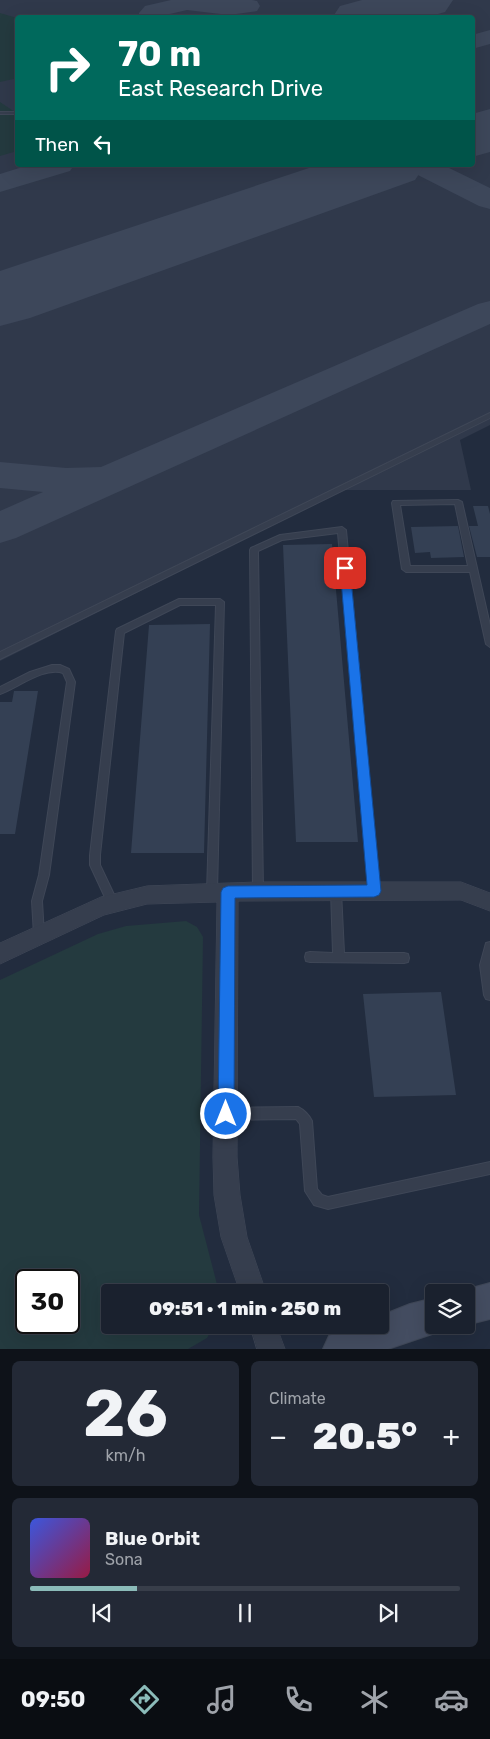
<!DOCTYPE html>
<html lang="en">
<head>
<meta charset="utf-8">
<style>
	:root { --surface:#1a212e; --page:#232936; --text:#f1f3f6; --muted:#9fa3aa; --line:#383e4a; --accent:#8bbbb9 }
	body { margin:0; font-family:Rubik,sans-serif; background:var(--page); color:var(--text); height:100vh; display:flex; flex-direction:column; font-size:19px; white-space:nowrap }
	* { box-sizing:border-box; margin:0 }
	p { font-size:16px; color:var(--muted) }
	.icon { flex:none; width:28px; height:28px; fill:none; stroke:currentColor; stroke-width:2; stroke-linecap:round; stroke-linejoin:round }
	.map { position:relative; height:1349px; overflow:hidden }
	.sheet { display:flex; flex-direction:column; gap:12px; padding:12px; background:#0e1219; flex:1 }
	.sheet>* { flex:none }
	.banner { position:absolute; left:15px; top:15px; width:460px; height:152px; border-radius:5px; box-shadow:0 5px 20px #0002,0 0 0 1px var(--line); background:#00695c; color:#fff; overflow:hidden }
	.tools { position:absolute; left:425px; top:1284px; display:grid; gap:10px }
	.tools a { display:grid; place-items:center; width:50px; height:50px; border-radius:5px; background:var(--surface); box-shadow:0 5px 20px #0002,0 0 0 1px var(--line); font-size:25px }
	.speed { position:absolute; left:15px; top:1269px; display:flex; gap:10px; font-size:25px; font-weight:700; text-align:center }
	.speed>* { display:grid; place-content:center; width:65px; height:65px; border-radius:50%; background:var(--surface); box-shadow:0 5px 20px #0002,0 0 0 1px var(--line); line-height:1 }
	.speed .limit { border:2px solid #111; border-radius:8px; background:#fff; color:#111 }
	.pin { position:absolute; display:grid; place-items:center; width:42px; height:42px; color:#fff; margin:-21px; border-radius:10px; box-shadow:0 2px 8px #0006 }
	.me { position:absolute; width:55px; margin:-28px; rotate:0deg; stroke-linejoin:round; filter:drop-shadow(0 0 4px #0008) }
	.turn { display:flex; align-items:center; gap:18px; height:105px; padding:0 20px; font-size:22px }
	.turn .icon { width:65px; height:65px; stroke-width:2.5 }
	.turn b { display:block; font-size:35px; line-height:42px }
	.then { display:flex; align-items:center; height:48px; padding:0 20px; background:#0003; gap:10px; font-size:19px }
	.big { font-size:38px; font-weight:800; line-height:1.1 }
	.sheet .widget { flex:1; display:flex; flex-direction:column; justify-content:center; gap:8px; min-width:0; padding:0 18px; border-radius:8px; background:var(--page) }
	.sheet .dial { align-items:center; gap:0 }
	.dial b { font-size:65px; line-height:1 }
	.song { display:flex; align-items:center; gap:15px }
	.cover { width:60px; height:60px; border-radius:8px; background:linear-gradient(135deg,hsl(230 70% 55%),hsl(340 70% 35%)) }
	.played { height:5px; border-radius:2px; background:linear-gradient(90deg,var(--accent) 25%,var(--line) 25%) }
	.keys { display:flex; justify-content:space-around; direction:ltr }
	.heat { display:flex; justify-content:space-between; align-items:center; font-size:28px; direction:ltr }
	.sheet .tiles { flex:1; display:grid; gap:12px; grid-template-columns:1fr 1fr }
	.widget:last-child { grid-column:span 2 }
	.trip { position:absolute; left:101px; top:1284px; width:288px; height:50px; border-radius:5px; background:var(--surface); box-shadow:0 5px 20px #0002,0 0 0 1px var(--line); font-weight:800; line-height:50px; text-align:center }
	.tab-bar { display:flex; height:80px; justify-content:space-around; align-items:center; background:#0a0d12; color:var(--muted) }
	.tab-bar .icon { width:35px; height:35px }
	.tab-bar .active { color:var(--accent) }
	.tab-bar b { font-size:22px; color:var(--text) }
	.map>svg:first-child { display:block }
	.airport { fill:#30394b; fill-rule:evenodd }
	.green { fill:#243a3f; fill-rule:evenodd }
	.lines { fill:none; stroke-linecap:round; stroke-linejoin:round }
	.taxiway { fill:#3d475a; fill-rule:evenodd }
	.runway { fill:#3d475a; fill-rule:evenodd }
	.building { fill:#344054 }
	.lane-casing { stroke:#3f4757; stroke-width:2 }
	.street-casing { stroke:#3f4757; stroke-width:1 }
	.secondary-casing { stroke:#3f4757; stroke-width:2 }
	.lane { fill:#363e4e; fill-rule:evenodd }
	.street { fill:#363e4e; fill-rule:evenodd }
	.secondary { fill:#444d61; fill-rule:evenodd }
	.route { fill:#1a73e8; stroke:#114b97 }
</style>
</head>
<body>
<div class="map">
<svg width="490" height="1349" viewBox="0 0 490 1349">
	<rect width="100%" height="100%" fill="#222c3e"/>
	<!-- airport -->
	<path class="airport" d="M0,0h490v425l-30,15 11,50h-129l-342,171zM18,18h454v147h-454z"/>
	<!-- green -->
	<path class="green" d="M0,13l17,5 1,60 -18,4z
		M0,102l18,12 -1,37 -17,5z
		M186,921l11,6 6,10 -4,278 20,77h-109v33h104l-7,13 -19,11h-188v-369l98,-46 28,-8zM26,1280h43v42h-43z"/>
	<g class="lines">
		<!-- taxiway -->
		<path class="taxiway" d="M171,0h81l5,1 3,5 -3,5 -28,4 -42,-5 -26,6v2h-22v-5l6,-7z
			M490,30v14l-18,5v-14z
			M29,165h45l-4,6 -70,21v-18z
			M406,165h37l47,23v21l-11,-3 -69,-35z
			M490,301v23l-474,214 -16,5v-32l43,-19 -43,-4v-26l66,6 35,-1 377,-163z"/>
		<!-- runway -->
		<path class="runway" d="M362,0h91l-8,12 -21,6h-92l8,-12z
			M490,109v43l-18,5v-43z
			M318,165h107l-10,15 -385,138 -30,8v-55z"/>
	</g>
	<!-- building -->
	<path class="building" d="M473,506h15l2,8v43h-13l-8,-31h9z
		M458,526l6,31 -33,1 -1,-6 -15,1 -4,-26z
		M332,544l26,298h-62l-13,-297z
		M210,624l-6,229h-73l18,-228z
		M14,691h24l-23,143h-15v-132h12z
		M441,992l15,103 -82,2 -11,-103z"/>
	<g class="lines">
		<defs>
			<path id="lane" d="M0,112h18v2h-18z
				M490,413v5l-490,241v-7z
				M458,500l4,2 28,123v22l-4,-3 -16,-72h-64l-4,-3 -10,-66 1,-2zM455,504l13,62h-58l-10,-61z
				M342,527l4,3 33,361 -1,3 -4,2 -4,-2 -1,-3 -31,-358 -56,7 -24,11 5,340 -1,3 -4,2 -4,-2 -1,-3 -3,-341 1,-2 29,-13z
				M179,599h41l4,3 -7,290 -1,3 -4,2 -4,-2 -1,-3 9,-287h-36l-56,28 -24,222v10l18,38 -1,3 -4,2 -4,-2 -19,-41v-10l26,-224 1,-2z
				M52,665h8l9,4 6,13 -26,193 -7,26 2,34 -1,3 -4,2 -4,-2 -1,-3 -2,-34 7,-26 28,-193 -4,-9c-18,-7 -46,15 -63,21v-7l30,-15z
				M336,886l4,2 1,3 3,62h60l4,1 1,4 -1,4 -4,1 -94,-1 -4,-1 -1,-4 1,-4 4,-1 23,1 -2,-62 1,-3z
				M490,942v58l-4,-1 -2,-4 -4,-30 6,-22z
				M298,1107c6,3 11,8 14,14l5,68 5,6 6,2 162,-35v12l-162,35 -14,-4 -9,-14 -5,-67 -4,-5 -70,1 -4,-2 -2,-4 2,-4 4,-2z"/>
			<path id="street" d="M258,882h203l29,11v18l-29,-11 -223,1 -1,256 3,38 7,42 19,55h-26l-19,-55 -7,-42 -1,-38 4,-255 -70,2 -43,11 -104,49v-21l101,-46 46,-11z
				M250,1325h26l9,24h-28z"/>
			<path id="secondary" d="M490,1283v36l-24,6v-33h-9z
				M434,1298v27h14l-1,4 -59,20h-65l6,-13 27,-11h24v-9l30,-12z"/>
		</defs>
		<!-- lane casing -->
		<use href="#lane" class="lane-casing"/>
		<!-- street casing -->
		<use href="#street" class="street-casing"/>
		<!-- secondary casing -->
		<use href="#secondary" class="secondary-casing"/>
		<!-- lane -->
		<use href="#lane" class="lane"/>
		<!-- street -->
		<use href="#street" class="street"/>
		<!-- secondary -->
		<use href="#secondary" class="secondary"/>
	</g>
	<!-- route -->
	<path class="route" d="M345,564l5,4 31,323 -2,4 -5,2 -139,1 -1,216 -3,5 -5,2 -6,-2 -2,-5 3,-222 2,-4 5,-2 139,-1 -27,-317z"/>
</svg>
<div class="tools">
<a><svg class="icon" aria-label="layers" viewBox="0 0 24 24"><path d="M12 4l9 5-9 5-9-5zM3 14l9 5 9-5"/></svg></a>
</div>
<div class="speed"><div class="limit">30</div></div>
<div class="pin" style="left:345px;top:568px;background:#d93025"><svg class="icon" aria-label="arrive" viewBox="0 0 24 24"><path d="M6 21V4h12l-3 4 3 4H6"/></svg></div>
<svg class="me" style="left:226px;top:1114px" viewBox="-20 -20 40 40"><circle r="17" fill="#1a73e8" stroke="#fff" stroke-width="3"/><path d="M0-11L8 9 0 5-8 9z" fill="#fff"/></svg>
<div class="trip">09:51 · 1 min · 250 m</div>
<div class="banner">
<div class="turn"><svg class="icon" aria-label="right" viewBox="0 0 24 24"><path d="M7 20v-9h11M14 6l5 5-5 5"/></svg><div><b>70 m</b>East Research Drive</div></div>
<div class="then">Then<svg class="icon" aria-label="left" viewBox="0 0 24 24"><path d="M17 20v-9H6M10 6l-5 5 5 5"/></svg></div>
</div>
</div>
<section class="sheet">
<div class="tiles">
<div class="widget dial"><b>26</b><p>km/h</p></div>
<div class="widget"><p>Climate</p>
<div class="heat"><a>−</a><b class="big">20.5°</b><a>+</a></div>
</div>
<div class="widget">
<div class="song"><i class="cover"></i><div><b>Blue Orbit</b><p>Sona</p></div></div>
<div class="played"></div>
<div class="keys"><svg class="icon" aria-label="previous" viewBox="0 0 24 24"><path d="M18 5L8 12l10 7zM5 5v14"/></svg><svg class="icon" aria-label="pause" viewBox="0 0 24 24"><path d="M8 5v14M16 5v14"/></svg><svg class="icon" aria-label="next" viewBox="0 0 24 24"><path d="M6 5l10 7-10 7zM19 5v14"/></svg></div>
</div>
</div>
</section>
<nav class="tab-bar">
<b>09:50</b>
<svg class="icon active" aria-label="directions" viewBox="0 0 24 24"><path d="M12 3l9 9-9 9-9-9zM9 14v-3h6M13 9l2 2-2 2"/></svg>
<svg class="icon" aria-label="music" viewBox="0 0 24 24"><path d="M9 18V5l10-2v13"/><circle cx="6" cy="18" r="3"/><circle cx="16" cy="16" r="3"/></svg>
<svg class="icon" aria-label="phone" viewBox="0 0 24 24"><path d="M5 4h4l2 5-3 2q2 4 5 5l2-3 5 2v4C11 20 4 13 5 4z"/></svg>
<svg class="icon" aria-label="climate" viewBox="0 0 24 24"><path d="M12 3v18M4 7l16 10M4 17L20 7"/></svg>
<svg class="icon" aria-label="car" viewBox="0 0 24 24"><path d="M5 17H2v-5l4-1 3-4h7l3 4 3 1v5h-3M9 17h6M6 11h13"/><circle cx="7" cy="17" r="2"/><circle cx="17" cy="17" r="2"/></svg>
</nav>
</body>
</html>
